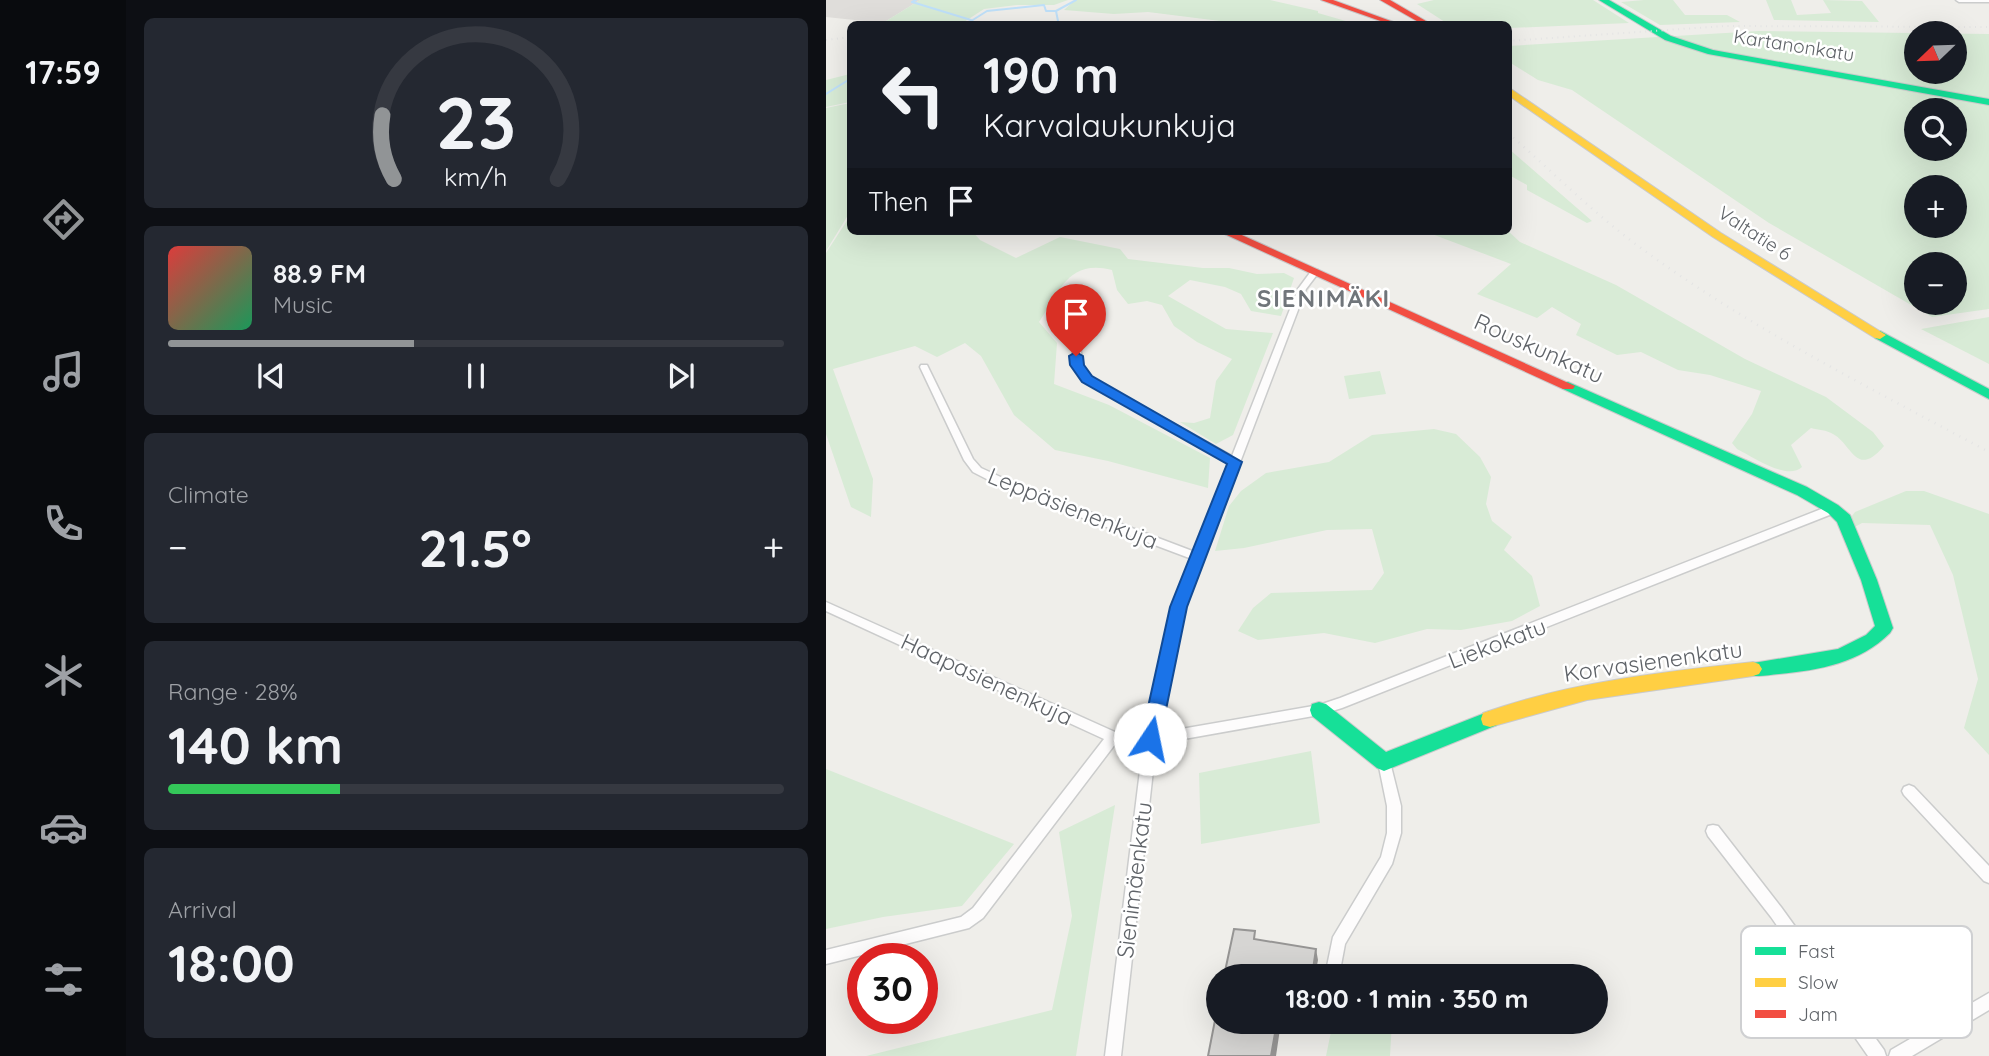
<!DOCTYPE html>
<html lang="en">
<head>
<meta charset="utf-8">
<style>
	:root { --surface:#171b24; --page:#242831; --text:#f1f3f6; --muted:#9ea1a6; --line:#363941; --accent:#919496 }
	body { margin:0; font-family:Quicksand,sans-serif; background:var(--page); color:var(--text); height:100vh; display:flex; flex-direction:column; font-size:26px; white-space:nowrap }
	* { box-sizing:border-box; margin:0 }
	p { font-size:23px; color:var(--muted) }
	.icon { flex:none; width:38px; height:38px; fill:none; stroke:currentColor; stroke-width:2; stroke-linecap:round; stroke-linejoin:round }
	.map { position:relative; flex:1; overflow:hidden }
	.sheet { display:flex; flex-direction:column; gap:18px; padding:18px; background:#0d0f14; width:700px }
	.sheet>* { flex:none }
	.guide { position:absolute; left:21px; top:21px; width:665px; height:214px; border-radius:10px; box-shadow:0 7px 28px #0002; background:#171b24; color:var(--text); overflow:hidden }
	.needle { width:46px; rotate:247deg }
	.tools { position:absolute; left:1078px; top:21px; display:grid; gap:14px }
	.tools a { display:grid; place-items:center; width:63px; height:63px; border-radius:50%; background:var(--surface); box-shadow:0 7px 28px #0002; font-size:35px }
	.speed { position:absolute; left:21px; top:943px; display:flex; gap:14px; font-size:35px; font-weight:700; text-align:center }
	.speed>* { display:grid; place-content:center; width:91px; height:91px; border-radius:50%; background:var(--surface); box-shadow:0 7px 28px #0002; line-height:1 }
	.speed .limit { border:10px solid #d22; background:#fff; color:#111 }
	.pin { position:absolute; display:grid; place-items:center; width:60px; height:60px; color:#fff; margin:-72px -30px; border-radius:50% 50% 50% 0; rotate:-45deg; box-shadow:0 0 7px #0007 }
	.pin .icon { rotate:45deg }
	.me { position:absolute; width:77px; margin:-38px; rotate:11deg; stroke-linejoin:round; filter:drop-shadow(0 0 5px #0008) }
	.turn { display:flex; align-items:center; gap:24px; height:147px; padding:0 21px; font-size:32px }
	.turn .icon { width:91px; height:91px; stroke-width:2.5 }
	.turn b { display:block; font-size:49px; line-height:60px }
	.then { display:flex; align-items:center; height:66px; padding:0 21px; background:#0003; gap:14px; font-size:26px }
	.big { font-size:52px; font-weight:700; line-height:1.1 }
	.sheet .tile { flex:1; display:flex; flex-direction:column; justify-content:center; gap:10px; min-width:0; padding:0 24px; border-radius:10px; background:var(--page) }
	.sheet .dial { align-items:center; gap:0 }
	.dial svg { height:182px; overflow:visible; fill:none; stroke:var(--line); stroke-width:7; stroke-linecap:round; text-anchor:middle }
	.dial text { fill:var(--text); stroke:none }
	.song { display:flex; align-items:center; gap:21px }
	.cover { width:84px; height:84px; border-radius:10px; background:linear-gradient(135deg,hsl(0 70% 55%),hsl(150 70% 35%)) }
	.played { height:7px; border-radius:4px; background:linear-gradient(90deg,var(--accent) 40%,var(--line) 40%) }
	.keys { display:flex; justify-content:space-around; direction:ltr }
	.heat { display:flex; justify-content:space-between; align-items:center; font-size:38px; direction:ltr }
	.charge { height:10px; border-radius:5px; background:linear-gradient(90deg,#34c759 28%,var(--line) 0) }
	.trip { position:absolute; left:380px; top:964px; width:402px; height:70px; border-radius:35px; background:var(--surface); box-shadow:0 7px 28px #0002; font-weight:700; line-height:70px; text-align:center }
	main { display:flex; flex:1; min-height:0 }
	.tabs { display:flex; flex-direction:column; width:126px; justify-content:space-around; align-items:center; background:#090b0e; color:var(--muted) }
	.tabs .icon { width:49px; height:49px }
	.tabs .on { color:var(--accent) }
	.tabs b { font-size:32px; color:var(--text) }
	.map>svg:first-child { display:block }
	.industrial { fill:#dfddda }
	.green { fill:#d8ebd6; fill-rule:evenodd }
	.lines { fill:none; stroke-linecap:round; stroke-linejoin:round }
	.stream { stroke:#bfe0f9; stroke-width:2 }
	.street-casing { stroke:#cbcccc; stroke-width:3 }
	.fast-casing { stroke:#cacacb; stroke-width:2 }
	.slow-casing { stroke:#cacacb; stroke-width:2 }
	.jam-casing { stroke:#cacacb; stroke-width:2 }
	.street { fill:#fdfcfc; fill-rule:evenodd }
	.fast { fill:#16e098; fill-rule:evenodd }
	.slow { fill:#ffcf43; fill-rule:evenodd }
	.jam { fill:#f24e42; fill-rule:evenodd }
	.rail-far1 { stroke:#e4e4e4; stroke-width:2; stroke-dasharray:1 4.5; stroke-linecap:butt }
	.rail { stroke:#e4e4e4; stroke-width:2.5; stroke-dasharray:1 6; stroke-linecap:butt }
	.shaded-wall { fill:#969594 }
	.building { fill:#d6d5d3; stroke:#969594; stroke-width:2 }
	.route { fill:#1a73e8; stroke:#114b97; stroke-width:2 }
	.labels { text-anchor:middle; dominant-baseline:central; stroke-width:5; stroke-linejoin:round; paint-order:stroke }
	.far-street-label { font-size:19px; fill:#5f6368; stroke:#fff }
	.street-label { font-size:23px; fill:#5f6368; stroke:#fff }
	.far-district-label { font-size:24px; font-weight:bold; letter-spacing:2px; fill:#70757a; stroke:#fff }
	.key { fill:#fff; stroke:#cfd0d2; stroke-width:2 }
	.key-label { font-size:19px; fill:#5f6368 }
</style>
</head>
<body>
<main>
<nav class="tabs">
<b>17:59</b>
<svg class="icon on" aria-label="directions" viewBox="0 0 24 24"><path d="M12 3l9 9-9 9-9-9zM9 14v-3h6M13 9l2 2-2 2"/></svg>
<svg class="icon" aria-label="music" viewBox="0 0 24 24"><path d="M9 18V5l10-2v13"/><circle cx="6" cy="18" r="3"/><circle cx="16" cy="16" r="3"/></svg>
<svg class="icon" aria-label="phone" viewBox="0 0 24 24"><path d="M5 4h4l2 5-3 2q2 4 5 5l2-3 5 2v4C11 20 4 13 5 4z"/></svg>
<svg class="icon" aria-label="climate" viewBox="0 0 24 24"><path d="M12 3v18M4 7l16 10M4 17L20 7"/></svg>
<svg class="icon" aria-label="car" viewBox="0 0 24 24"><path d="M5 17H2v-5l4-1 3-4h7l3 4 3 1v5h-3M9 17h6M6 11h13"/><circle cx="7" cy="17" r="2"/><circle cx="17" cy="17" r="2"/></svg>
<svg class="icon" aria-label="filters" viewBox="0 0 24 24"><path d="M4 7h16M4 17h16"/><circle cx="9" cy="7" r="2"/><circle cx="15" cy="17" r="2"/></svg>
</nav>
<section class="sheet">
<div class="tile dial"><svg viewBox="0 0 100 80">
<path d="M14 69A42 42 0 1 1 86 69"/>
<path d="M14 69A42 42 0 0 1 9 41" stroke="#919496"/>
<text x="50" y="56" font-size="32" font-weight="700">23</text>
<text x="50" y="72" font-size="11">km/h</text>
</svg></div>
<div class="tile">
<div class="song"><i class="cover"></i><div><b>88.9 FM</b><p>Music</p></div></div>
<div class="played"></div>
<div class="keys"><svg class="icon" aria-label="previous" viewBox="0 0 24 24"><path d="M18 5L8 12l10 7zM5 5v14"/></svg><svg class="icon" aria-label="pause" viewBox="0 0 24 24"><path d="M8 5v14M16 5v14"/></svg><svg class="icon" aria-label="next" viewBox="0 0 24 24"><path d="M6 5l10 7-10 7zM19 5v14"/></svg></div>
</div>
<div class="tile"><p>Climate</p>
<div class="heat"><a>−</a><b class="big">21.5°</b><a>+</a></div>
</div>
<div class="tile"><p>Range · 28%</p><b class="big">140 km</b><div class="charge"></div></div>
<div class="tile"><p>Arrival</p><b class="big">18:00</b></div>
</section>
<div class="map">
<svg width="1163" height="1056" viewBox="0 0 1163 1056">
	<rect width="100%" height="100%" fill="#efeeea"/>
	<!-- industrial -->
	<path class="industrial" d="M0,0h94l-37,23 -57,-6z"/>
	<!-- green -->
	<path class="green" d="M94,0h148l-14,5h-37l-33,4 -20,13 -81,1z
		M249,0h195l48,11v2l38,11h-112l-96,-12 -34,2 -50,-4z
		M608,0h159l36,23 -120,5 -1,-4h-60l-31,-20z
		M818,0h29l12,15h42l13,7 -80,3 -39,-23z
		M940,0h25l6,15 34,-2 -8,-13 39,1 17,21 -105,-2z
		M933,31l230,3v275l-57,8 -163,-94 -197,-133 -34,-10 -29,-18 -1,-16zM1090,33h39v39h-39zM1090,110h39v39h-39zM1090,187h39v39h-39zM1090,264h39v39h-39z
		M24,74v28l-24,5v-27z
		M24,103v109l-24,39v-143z
		M682,149h1l83,72 -5,2 -60,-33v-5l-18,-10z
		M24,216v15h122l8,9 36,18 44,-21 60,12 8,10 75,9h26l28,6 27,-1 10,5 -13,38 -30,-5 -10,-17 -16,-7 -35,-7 -22,16 58,33 47,4 -40,102 -17,9 -36,-22 14,1 16,-5 6,-37 16,-22 -35,-17 -23,-16 -12,-21 -15,-4 -19,3 -11,-14 -5,-20c-44,-11 -52,21 -73,52l18,21 -3,41 55,21 101,53 -2,30 -100,-27 -53,-11 -41,-35 -33,-59 -16,-13 -28,14 -22,-11 -82,23 40,110 -2,38 -20,-10 -25,-73v-181z
		M598,231h84l12,11 96,43 129,74 81,38 47,35 11,14c-28,33 -32,-2 -51,-12 -6,-4 -15,-4 -22,-6l-20,17 11,22c-15,14 -49,-10 -65,-18l-5,-6 20,-29 9,-23 -51,-16 -32,-5 -37,-18 -24,3 -41,-20 5,-11 -29,-17 -15,11 -60,-24 34,-30z
		M1163,317v47l-68,-35z
		M554,371l6,23 -37,5 -5,-23z
		M608,429l22,5 24,23 11,20 -5,27 6,17 20,16 -8,13 28,26 8,30 -28,15 -51,9 -34,-1 -52,14 -51,-10 -66,7 -20,-9 15,-23 18,-15 101,-3 12,-17 -12,-44 -45,1 -83,18 -29,3 14,-45 12,-15 25,-18 63,-11 43,-27z
		M1080,491h18l65,23v241l-25,-27 14,-49 -25,-104 -23,-50 -68,-2 -9,5 -1,-12 3,-4z
		M485,751l9,72 -119,21 -2,-71z
		M0,769l188,75 -52,62 -79,11 -57,12z
		M289,805l-39,251h-210l186,-46 20,-94 -13,-84z
		M507,1022h59l-2,34h-64z"/>
	<g class="lines">
		<!-- stream -->
		<path class="stream" d="M90,0l-4,2 59,18
			M230,11l2,10
			M101,24l41,-1 19,-12 57,-6 2,6h10l20,-11
			M0,94l24,-15"/>
		<defs>
			<path id="street" d="M1130,0h33v2h-30z
				M486,270h6l1,2 -13,17 -121,318 -27,126 161,-28 21,-7 489,-192h8l1,3 -1,3 -495,196 -23,7 -163,29 -35,312h-16l38,-310 -11,2 -16,-5 -133,175 -14,10 -143,36v-14l135,-33 12,-9 131,-169 -278,-128v-9l289,130 17,4 13,-1 28,-128 19,-48 -184,-69 -35,-18 -9,-12 -44,-93 1,-2h6l1,2 45,92 8,9 35,16 179,68 35,-89 -146,-82c-15,-18 -14,-35 -5,-56l4,-3 4,3c-7,18 -10,36 3,52l142,79 66,-167z
				M558,756l5,2 12,48v27l-9,31 -47,80 -6,32h-14l8,-39 48,-80 6,-24v-27l-9,-44 1,-4z
				M1083,785l5,2 75,79v17l-5,-2 -80,-86 -2,-4 2,-4z
				M887,825l5,1 63,81 103,143 2,6h-18l-97,-139 -63,-81 -2,-5 2,-5z
				M1163,993v17l-77,46h-23l2,-6z
				M489,1022h16l-3,6 -5,3 -5,-3z"/>
			<path id="fast" d="M773,0h10l62,36 42,14 276,49v6l-281,-51 -43,-14z
				M1054,331l109,58v10l-114,-61 -1,-3z
				M742,382l239,105 31,18 12,10 27,65 16,48 -3,5c-30,30 -70,37 -111,41 -11,1 -22,4 -32,0l-3,-5 3,-5 91,-15 28,-14 9,-9 -14,-46 -24,-58 -9,-9 -31,-18 -234,-106 -2,-3 2,-3z
				M493,702l7,2 60,48 104,-41 7,2 2,6 -2,6 -113,46 -7,-3 -65,-52 -2,-6 2,-6z"/>
			<path id="slow" d="M682,87l213,146 165,102 -6,4 -5,-1 -162,-101 -205,-142z
				M927,662l6,2 3,5 -3,5 -6,2 -166,24 -97,27 -7,-2 -2,-6 2,-6c87,-31 179,-41 270,-51z"/>
			<path id="jam" d="M495,0h12l66,24h-10z
				M554,0h10l41,24h-9z
				M392,231h15l342,155 -2,3h-10z"/>
		</defs>
		<!-- street casing -->
		<use href="#street" class="street-casing"/>
		<!-- fast casing -->
		<use href="#fast" class="fast-casing"/>
		<!-- slow casing -->
		<use href="#slow" class="slow-casing"/>
		<!-- jam casing -->
		<use href="#jam" class="jam-casing"/>
		<!-- street -->
		<use href="#street" class="street"/>
		<!-- fast -->
		<use href="#fast" class="fast"/>
		<!-- slow -->
		<use href="#slow" class="slow"/>
		<!-- jam -->
		<use href="#jam" class="jam"/>
		<!-- rail-far1 -->
		<path class="rail-far1" d="M0,40l24,-3
			M682,41l217,-15 264,1"/>
		<!-- rail -->
		<path class="rail" d="M682,133c45,39 88,83 137,118 107,78 227,138 344,201"/>
	</g>
	<!-- shaded-wall -->
	<path class="shaded-wall" d="M490,949l2,11 -3,16h-3z
		M451,1022h4l-5,34h-5z"/>
	<!-- building -->
	<path class="building" d="M408,929l21,2 -1,8 62,10 -4,27h-88z
		M392,1005v17h59l-6,34h-63z"/>
	<!-- route -->
	<path class="route" d="M250,352l7,4 1,9 8,11 150,86 -55,145 -27,132 -3,6 -7,3 -7,-3 -2,-6 29,-132 57,-143 -145,-82 -12,-17 -1,-9z"/>
	<g class="labels">
		<!-- far-street labels -->
		<g class="far-street-label">
			<text transform="translate(968 45) rotate(9)">Kartanonkatu</text>
			<text transform="translate(929 233) rotate(33)">Valtatie 6</text>
		</g>
		<!-- street labels -->
		<g class="street-label">
			<text transform="translate(713 348) rotate(24)">Rouskunkatu</text>
			<text transform="translate(247 508) rotate(22)">Leppäsienenkuja</text>
			<text transform="translate(671 643) rotate(-21)">Liekokatu</text>
			<text transform="translate(827 661) rotate(-8)">Korvasienenkatu</text>
			<text transform="translate(161 679) rotate(25)">Haapasienenkuja</text>
			<text transform="translate(308 880) rotate(-83)">Sienimäenkatu</text>
		</g>
		<!-- far-district labels -->
		<g class="far-district-label">
			<text x="498" y="298">SIENIMÄKI</text>
		</g>
	</g>
	<!-- legend -->
	<rect x="915" y="926" width="231" height="112" rx="10" class="key"/>
	<rect x="929" y="947" width="31" height="8" fill="#16e098"/>
	<rect x="929" y="978" width="31" height="9" fill="#ffcf43"/>
	<rect x="929" y="1010" width="31" height="8" fill="#f24e42"/>
	<g class="key-label">
		<text x="972" y="958">Fast</text>
		<text x="972" y="989">Slow</text>
		<text x="972" y="1021">Jam</text>
	</g>
</svg>
<div class="tools">
<a><svg class="needle" viewBox="-14 -14 28 28"><path d="M0-13l5 13h-10z" fill="#e53935"/><path d="M0 13l5-13h-10z" fill="#9ea1a6"/></svg></a>
<a><svg class="icon" aria-label="search" viewBox="0 0 24 24"><circle cx="10" cy="10" r="6"/><path d="M15 15l6 6"/></svg></a>
<a>+</a>
<a>−</a>
</div>
<div class="speed"><div class="limit">30</div></div>
<div class="pin" style="left:250px;top:356px;background:#d93025"><svg class="icon" aria-label="arrive" viewBox="0 0 24 24"><path d="M6 21V4h12l-3 4 3 4H6"/></svg></div>
<svg class="me" style="left:324px;top:739px" viewBox="-20 -20 40 40"><circle r="19" fill="#fff"/><path d="M0-13L10 11 0 6-10 11z" fill="#1a73e8"/></svg>
<div class="trip">18:00 · 1 min · 350 m</div>
<div class="guide">
<div class="turn"><svg class="icon" aria-label="left" viewBox="0 0 24 24"><path d="M17 20v-9H6M10 6l-5 5 5 5"/></svg><div><b>190 m</b>Karvalaukunkuja</div></div>
<div class="then">Then<svg class="icon" aria-label="arrive" viewBox="0 0 24 24"><path d="M6 21V4h12l-3 4 3 4H6"/></svg></div>
</div>
</div>
</main>
</body>
</html>
